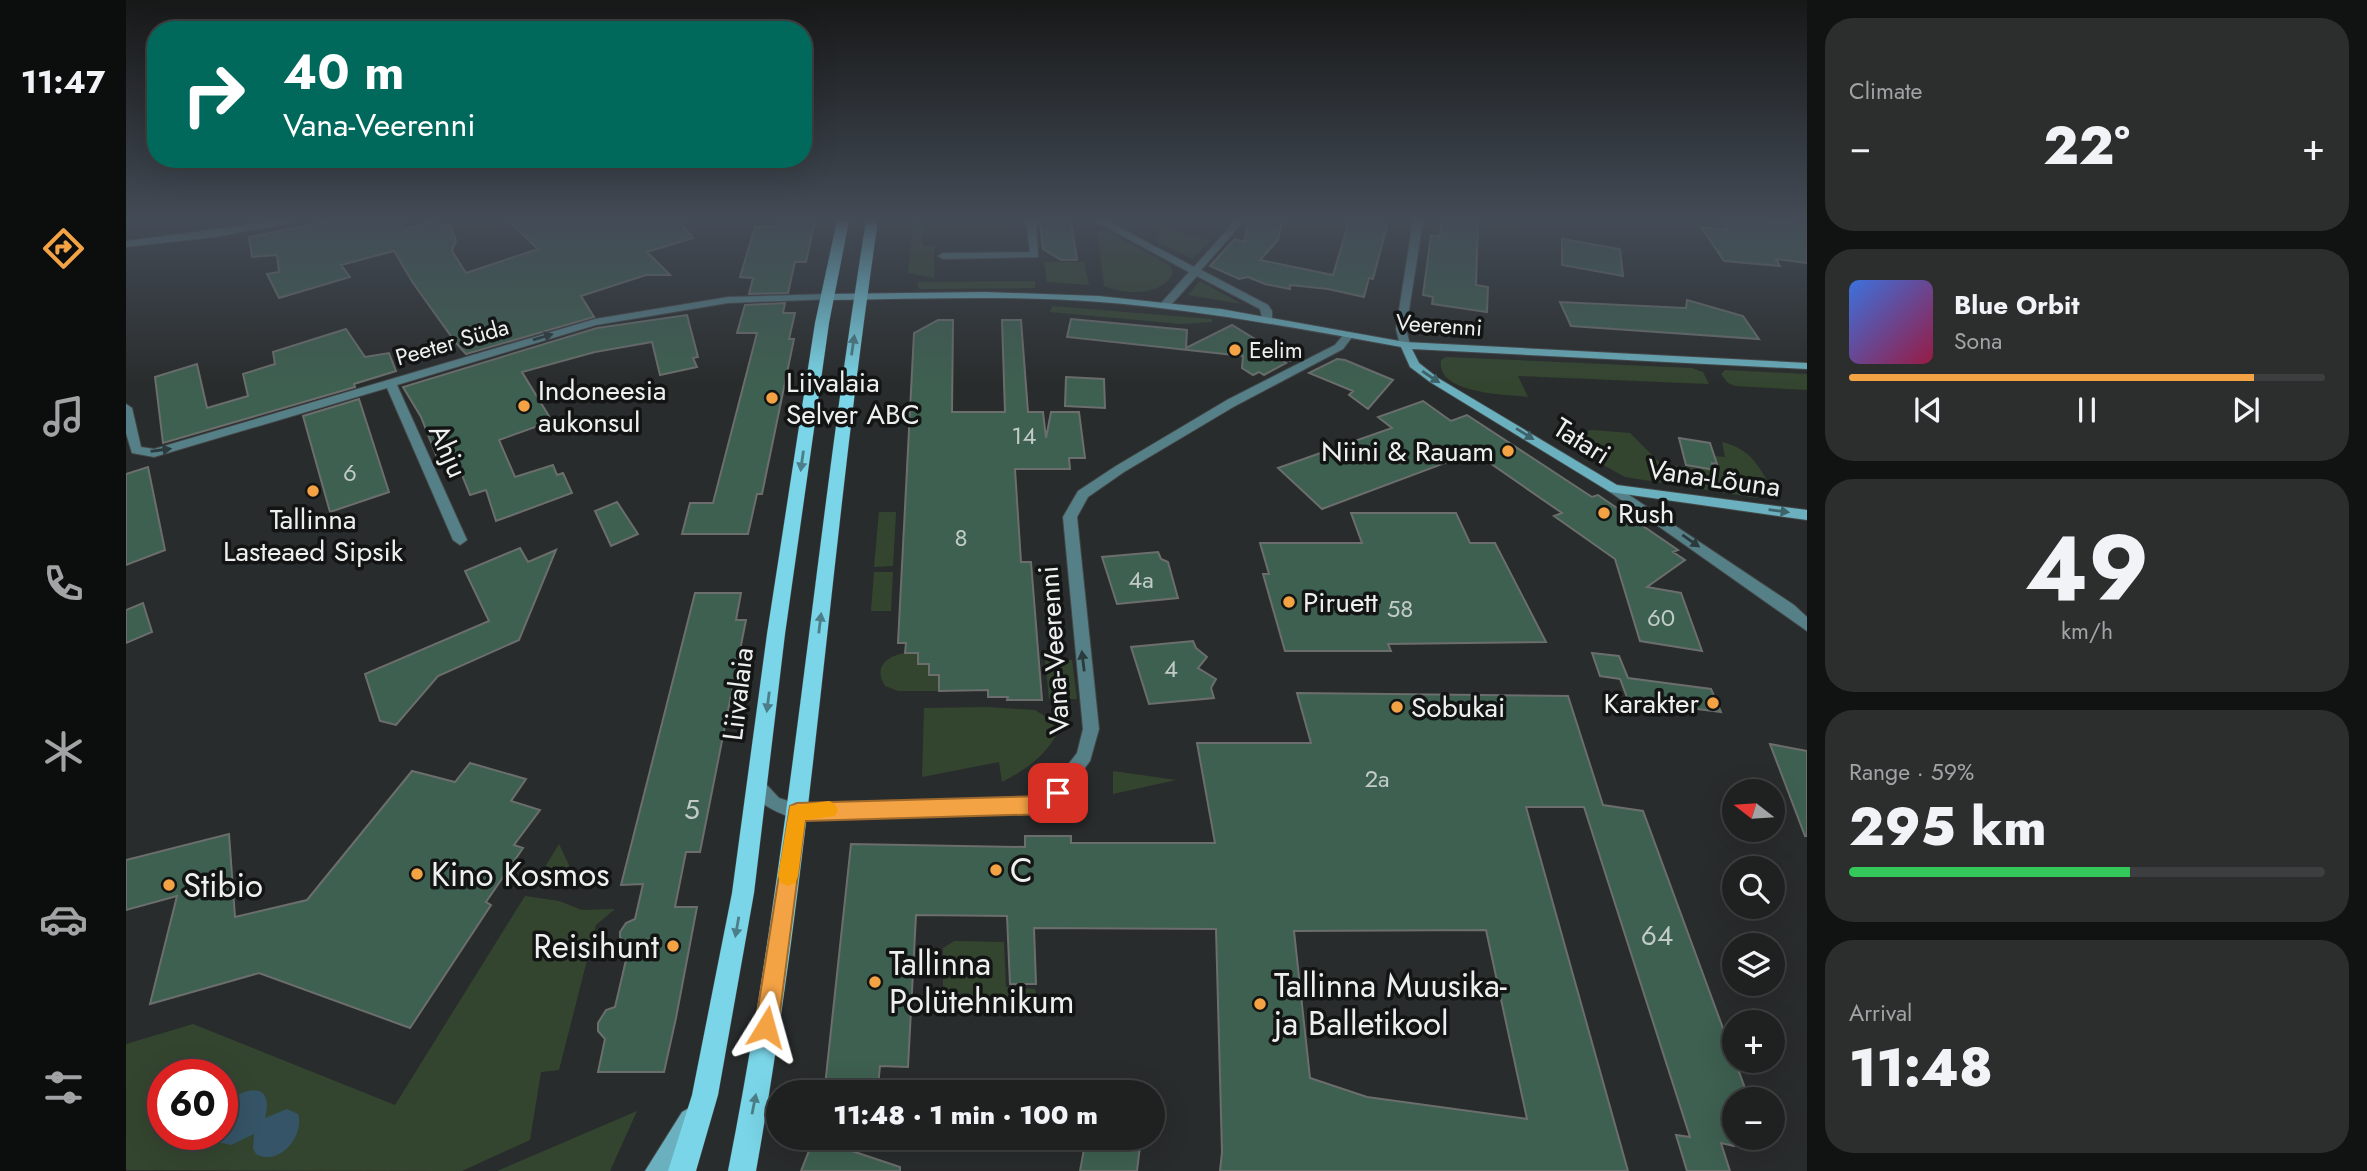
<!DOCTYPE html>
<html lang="en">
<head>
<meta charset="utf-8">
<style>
	:root { --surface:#1f2121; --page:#2c2e2e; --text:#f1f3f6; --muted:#a1a3a5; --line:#3c3e3f; --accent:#f4a344 }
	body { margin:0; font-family:Jost,sans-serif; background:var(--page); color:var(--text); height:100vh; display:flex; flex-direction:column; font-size:26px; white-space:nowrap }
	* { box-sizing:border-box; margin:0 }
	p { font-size:23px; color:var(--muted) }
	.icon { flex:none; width:38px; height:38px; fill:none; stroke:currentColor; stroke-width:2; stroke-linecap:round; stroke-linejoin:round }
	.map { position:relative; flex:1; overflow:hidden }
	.panel { display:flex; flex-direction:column; gap:18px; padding:18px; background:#111212; width:560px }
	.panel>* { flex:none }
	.guide { position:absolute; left:21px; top:21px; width:665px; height:147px; border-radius:28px; box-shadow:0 7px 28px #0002,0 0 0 2px var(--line); background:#00695c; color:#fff; overflow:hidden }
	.needle { width:46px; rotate:287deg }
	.fabs { position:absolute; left:1596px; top:779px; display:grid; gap:14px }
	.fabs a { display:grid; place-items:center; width:63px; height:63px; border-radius:50%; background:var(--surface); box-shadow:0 7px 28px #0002,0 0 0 2px var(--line); font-size:35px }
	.speed { position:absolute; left:21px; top:1059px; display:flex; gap:14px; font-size:35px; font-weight:700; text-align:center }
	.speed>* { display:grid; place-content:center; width:91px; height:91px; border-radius:50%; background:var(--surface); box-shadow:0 7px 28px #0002,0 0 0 2px var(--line); line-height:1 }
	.speed .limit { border:10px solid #d22; background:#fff; color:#111 }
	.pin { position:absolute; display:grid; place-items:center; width:60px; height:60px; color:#fff; margin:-30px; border-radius:14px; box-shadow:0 4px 10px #0006 }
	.me { position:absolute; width:77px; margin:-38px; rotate:8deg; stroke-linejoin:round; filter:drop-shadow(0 0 5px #0008) }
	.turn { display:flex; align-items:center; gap:24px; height:147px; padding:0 21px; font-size:32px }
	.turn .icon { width:91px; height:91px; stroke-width:2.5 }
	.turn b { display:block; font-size:49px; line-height:60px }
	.big { font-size:52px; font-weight:800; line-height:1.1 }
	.panel .tile { flex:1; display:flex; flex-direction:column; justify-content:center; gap:10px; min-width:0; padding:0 24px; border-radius:28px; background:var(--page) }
	.panel .dial { align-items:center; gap:0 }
	.dial b { font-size:91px; line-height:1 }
	.song { display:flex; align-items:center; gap:21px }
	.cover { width:84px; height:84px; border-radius:10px; background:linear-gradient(135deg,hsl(220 70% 55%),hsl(340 70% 35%)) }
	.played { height:7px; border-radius:4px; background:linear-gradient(90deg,var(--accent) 85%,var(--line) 85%) }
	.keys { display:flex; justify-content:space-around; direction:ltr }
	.heat { display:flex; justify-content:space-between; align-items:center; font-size:38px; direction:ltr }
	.charge { height:10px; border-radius:5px; background:linear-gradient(90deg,#34c759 59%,var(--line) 0) }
	.trip { position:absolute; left:640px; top:1080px; width:399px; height:70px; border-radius:35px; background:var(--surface); box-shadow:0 7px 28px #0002,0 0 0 2px var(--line); font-weight:800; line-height:70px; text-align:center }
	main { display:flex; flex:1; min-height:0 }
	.dock { display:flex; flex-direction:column; width:126px; justify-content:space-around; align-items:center; background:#0c0d0d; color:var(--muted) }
	.dock .icon { width:49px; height:49px }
	.dock .on { color:var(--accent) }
	.dock b { font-size:32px; color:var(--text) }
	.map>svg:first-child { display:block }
	.green { fill:#34452f; fill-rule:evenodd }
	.water { fill:#355467 }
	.building { fill:#3e6050; stroke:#6b6e6c; stroke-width:2; fill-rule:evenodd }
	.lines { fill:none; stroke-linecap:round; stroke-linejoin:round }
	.street-casing { stroke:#454747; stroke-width:2 }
	.secondary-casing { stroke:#454747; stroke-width:2 }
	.primary-casing { stroke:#454747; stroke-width:1 }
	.street { fill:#568088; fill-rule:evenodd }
	.secondary { fill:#6ab0be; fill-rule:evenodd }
	.primary { fill:#79d5e7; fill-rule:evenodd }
	.oneway { fill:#2a3a3d }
	.oneway2 { fill:#4b7e88 }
	.oneway3 { fill:#3e6269 }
	.route { fill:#f4a344; stroke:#9f6a2c; stroke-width:2 }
	.slow { fill:#f59e0b }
	.poi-dot { fill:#f4a344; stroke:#131414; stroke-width:2.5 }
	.labels { text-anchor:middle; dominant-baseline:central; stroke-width:7; stroke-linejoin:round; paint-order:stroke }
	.far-street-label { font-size:23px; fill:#eef0ef; stroke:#131414 }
	.far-poi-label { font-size:23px; fill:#eef0ef; stroke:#131414; text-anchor:start }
	.number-label { font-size:24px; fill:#c2ccc7 }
	.poi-label { font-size:28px; fill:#eef0ef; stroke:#131414; text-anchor:start }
	.street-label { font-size:28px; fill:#eef0ef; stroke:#131414 }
	.near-number-label { font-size:28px; fill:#c2ccc7 }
	.near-poi-label { font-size:33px; fill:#eef0ef; stroke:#131414; text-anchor:start }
</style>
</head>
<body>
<main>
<nav class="dock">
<b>11:47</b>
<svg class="icon on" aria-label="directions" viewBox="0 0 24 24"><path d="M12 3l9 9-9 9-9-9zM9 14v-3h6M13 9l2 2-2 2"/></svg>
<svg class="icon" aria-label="music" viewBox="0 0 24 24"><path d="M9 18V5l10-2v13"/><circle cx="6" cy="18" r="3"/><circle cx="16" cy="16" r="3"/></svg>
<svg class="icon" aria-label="phone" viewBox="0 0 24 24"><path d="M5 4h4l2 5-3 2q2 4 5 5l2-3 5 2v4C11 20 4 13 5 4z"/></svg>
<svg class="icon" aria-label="climate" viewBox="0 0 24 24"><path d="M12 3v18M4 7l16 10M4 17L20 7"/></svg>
<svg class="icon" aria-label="car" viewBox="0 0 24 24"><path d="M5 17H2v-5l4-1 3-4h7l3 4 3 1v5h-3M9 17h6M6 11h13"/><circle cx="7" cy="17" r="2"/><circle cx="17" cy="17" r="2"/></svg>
<svg class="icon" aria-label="filters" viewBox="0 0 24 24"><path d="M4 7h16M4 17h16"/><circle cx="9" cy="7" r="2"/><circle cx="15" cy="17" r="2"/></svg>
</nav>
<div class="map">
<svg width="1681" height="1171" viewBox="0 0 1681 1171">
	<rect width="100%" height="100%" fill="#292c2c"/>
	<!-- green -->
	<path class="green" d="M787,222l10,1v23h11v32l-26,-5z
		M1036,229l49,11 -18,19 -36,-17z
		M977,230l67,35 3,9c-13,22 -47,21 -69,12l-7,-55z
		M918,262h40l5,23 -42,-3z
		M909,281v7l-116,1 -2,-4 2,-3z
		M1074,281l40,22 2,1 -54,-9z
		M926,306l160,13v3l-31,2 -131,-12z
		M1320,357l246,11 11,4 6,12 -191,-8 10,21c-23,-3 -92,-3 -87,-37z
		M1599,370l82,4v16l-72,-4 -7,-3 -7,-9z
		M1466,430l38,3 31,31 53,6 3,-6 -3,-8 11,1 -3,-15c30,7 38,26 52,51l-18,1 1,4 -132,-21 -27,-15 -18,-30z
		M753,512h17l-3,54 -19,1z
		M748,572h19l-2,39h-20z
		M779,653h13v11h11l10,11v16h-41l-13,-5c-12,-19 2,-30 20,-33z
		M919,660h27l5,39h-28z
		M861,707l48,3 26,16c-13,28 -32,42 -59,56l-3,-20 -77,15 2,-69z
		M987,771l63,9 -63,14z
		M433,844l16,34 -36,-1z
		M399,896l34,5 23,9 33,-1 -19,16 -37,145 -18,2 -11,68 -68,31 -336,-1v-126l67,-20 202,81zM37,1074h59v60h-59z
		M828,941l50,1 2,45 29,2 3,10 -4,12 -39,4v-4l-26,1 -1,-9 -25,1v-56z
		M511,1111l-27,60h-113z"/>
	<!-- water -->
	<path class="water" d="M96,1077l8,9 -2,15c22,-16 46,-17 37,17l22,-9 11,5c7,22 -19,53 -42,40l-3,-6 1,-14 -23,11 -13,-3 -5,-8h9z"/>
	<!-- building -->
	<path class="building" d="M205,221h69l4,8 31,-7 3,5 11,-3 7,16 -4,11 14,22 72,-24 -30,-28h171l14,17 -46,14 23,23h-24l-65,21 13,21 -128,37 -10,-11 -43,-60 -19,-32 -53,14 9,12 -71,21 -12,-24 12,-2 -2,-17 -25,2 -3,-20z
		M654,221h35l-9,41h-11l-7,31 -39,1 4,-16 -13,-1 15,-50h23z
		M914,221h31l6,39h-16l-18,-11z
		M1123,221h33l-4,19 -18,20 73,15 16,-54h32l-1,4 7,1 -14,53 -4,-1 -5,19 -36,-8 -38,-4v4l-25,-5 -17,-7 -9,2 -29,-13 25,-27 9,3z
		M1316,221h36l-2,64 12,2 -1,25 -55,-8 1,-7 -10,-2 8,-60 9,1z
		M1595,221l86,3v39l-31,-4 4,7 -56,-5 -23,-34 26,3z
		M1436,239l58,10 3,27 -61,-11z
		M1561,300l56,16 16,23 -188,-13 -11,-24 126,6z
		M659,303l-2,10h12l-6,26h5l-32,155h-5l-9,40h-66l8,-31h23l44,-170h-20l8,-28z
		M561,315l11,42 -5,1 4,9 -37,8 -8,-33 -57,10 -73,20 30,49 -53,19 16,37 38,-12 4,10 6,-2 9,20 -76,28 -10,-31 -16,5 -18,-45 -16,5 -15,-38 -18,-30 194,-59z
		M945,319l116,11 -1,18 46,-23 59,36 -11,-1 6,3 -22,12 -5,-3 -6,3 -11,-7 1,-12 -176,-19z
		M812,320h15l-1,92h53l-3,-92h19l7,92h15l3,26 5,-26h28l6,46h-16l1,11h-55l6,93h10l11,138h-35l1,-3h-20v-7l-49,1v-16h-10v-11h-11v-11h-13l1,-10h-8l16,-310z
		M220,329l19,28 24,-4 7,18 -42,13 1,3 -192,56 -8,-66 42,-13 10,44 41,-12 -5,-22 32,-10 -2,-12z
		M1211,359l8,1 48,20 -25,29 -19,-14 4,-4 -44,-18z
		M940,377l38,2 1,29 -40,-2z
		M233,399l30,93 -59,20 -27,-96z
		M1297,401l28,20 16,-6 125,82 6,-2 80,55 -5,2 12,8 -38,27 34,6 21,58 -62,-10 -25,-82 -61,-43 8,-3 -88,-61 -152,57 -44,-41 114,-40 -14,-11z
		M1553,438l31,5 7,21 -5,-1 3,7 -29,-5z
		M22,467l17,83 -39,15v-91z
		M491,502l21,32 -27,12 -16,-35z
		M1225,513h105l14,30h25l51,99 -158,2 3,7h-106l-22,-77h6l-9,-31h102z
		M394,548l8,14 28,-12 -37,90 -81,36 -42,49 -16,-4 -15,-47 124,-53 -24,-50z
		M1032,552l3,7 7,3 10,36 -61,6 -15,-47z
		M569,593h46l-5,27h10l-46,232h-14l-11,55h22l-21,111 -12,54h-66l7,-33 -7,-8v-8l8,-13 9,-3 14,-60 -9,-10v-5l6,-9 9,-4 8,-35 -22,1z
		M17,603l9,29 -26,11v-33z
		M1067,641l3,7 11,9 -9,11 18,11 -5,9 3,10 -65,6 -18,-57z
		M1466,653l27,3 9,22 83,11 10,23 -93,-12 -8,-21 -20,-3z
		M1171,693l271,3 35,109 40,6 106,288h-15v47l-13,-3 9,28h-43l-11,-36 14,2 -106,-330h-58l102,364h-408l2,-19 -6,-223 -182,-1 2,56h-26l-3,-68 -91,-1 -8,152 -28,-1 -2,21h-18l-1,5h-31l1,-6h-4l26,-242 174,3v-11h46v7h144l-18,-100h114zM1360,930l41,189 -160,-22 -57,-19 -16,-147z
		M1644,744l37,7v85h-2z
		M344,763l56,16 -15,22 29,9 -26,35 9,3 -37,54 5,3 -81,123 -151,-55 -109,31 27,-108 -51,14v-50l103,-26 6,83 72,-17 105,-129 43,11z
		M688,1138h35l-3,11 54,18v4h-99z
		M960,1138h55l-4,33h-57z"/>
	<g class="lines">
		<defs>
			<path id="street" d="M151,221h23l-85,16 -89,10v-6z
				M900,221h10l2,36 -95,2 -5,-3 5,-3 87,-1z
				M969,221h12l87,46 41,-46h9l-43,49 67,35 4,6v9l-5,3 -4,-1 -3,-13 -63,-33 -27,30h-8v-4l27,-30z
				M1287,221h10l-17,108 4,16 -5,3 -5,-3 -4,-16z
				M702,294l5,3 -1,2 -104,4 -132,22 -199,60 70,155 -7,5 -7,-5 -66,-152 -233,69 -22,-4 -6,-20v-29l6,4 9,39 13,2 441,-130 133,-22z
				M1222,333l5,3 -10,13 -108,57 -111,66 -36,25 -11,20 22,212 -9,32 -37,49 -6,3 -250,7c-19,-8 -38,-13 -47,-33l2,-5 6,-2 6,2 15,16 18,6 246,-7 34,-44 6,-24 -20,-212 15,-26 38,-25 111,-66 108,-55 9,-11z
				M1488,485l180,120 13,12v14l-197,-139 -2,-3 2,-3z"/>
			<path id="secondary" d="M859,292l114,4 122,13 184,33 402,21v6l-395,-20 7,14 19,15 179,107 190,25v10l-197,-28 -180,-110 -20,-15 -9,-20c-100,-18 -200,-37 -301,-45 -90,-7 -182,-3 -272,-2l-5,-3 5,-3z
				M563,1108l7,4 4,7 -31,52h-24l37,-59z"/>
			<path id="primary" d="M711,221h12l-20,102 -44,311 -31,259 -36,202 -22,76h-28l24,-76 40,-202 35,-259 48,-311z
				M740,221h12c-47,316 -66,636 -122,950h-28c62,-314 87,-634 138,-950z"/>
		</defs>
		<!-- street casing -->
		<use href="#street" class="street-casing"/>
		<!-- secondary casing -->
		<use href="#secondary" class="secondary-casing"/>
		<!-- primary casing -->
		<use href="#primary" class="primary-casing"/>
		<!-- street -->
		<use href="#street" class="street"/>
		<!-- secondary -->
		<use href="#secondary" class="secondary"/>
		<!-- primary -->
		<use href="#primary" class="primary"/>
	</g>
	<!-- one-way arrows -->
	<defs><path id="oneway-solid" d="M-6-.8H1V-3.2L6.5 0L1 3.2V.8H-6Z" transform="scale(1.75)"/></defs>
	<g class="oneway">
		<use href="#oneway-solid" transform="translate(417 337) rotate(-16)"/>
		<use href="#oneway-solid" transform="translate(35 450) rotate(-8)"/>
		<use href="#oneway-solid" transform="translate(1565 541) rotate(35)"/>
		<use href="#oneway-solid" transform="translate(957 661) rotate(-97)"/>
	</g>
	<g class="oneway2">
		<use href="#oneway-solid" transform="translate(727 345) rotate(-82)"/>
		<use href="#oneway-solid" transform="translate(676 461) rotate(98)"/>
		<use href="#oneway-solid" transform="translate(694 623) rotate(-83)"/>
		<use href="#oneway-solid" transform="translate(642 702) rotate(97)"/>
		<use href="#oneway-solid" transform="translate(611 927) rotate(100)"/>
		<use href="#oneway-solid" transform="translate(628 1104) rotate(-79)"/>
	</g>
	<g class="oneway3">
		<use href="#oneway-solid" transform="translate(1305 377) rotate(34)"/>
		<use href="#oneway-solid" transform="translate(1399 434) rotate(32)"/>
		<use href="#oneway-solid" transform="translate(1653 511) rotate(7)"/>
	</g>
	<!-- sky -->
	<linearGradient id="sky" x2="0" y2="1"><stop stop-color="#171818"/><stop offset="0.57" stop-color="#434b56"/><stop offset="1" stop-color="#434b56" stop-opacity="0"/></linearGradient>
	<rect width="1681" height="385" fill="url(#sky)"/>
	<!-- route -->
	<path class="route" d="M932,784l6,3 3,6 -13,18 -7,3 -242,7 -27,206 -3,8 -9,3 -8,-3 -3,-8 35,-221 7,-3 245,-7 9,-9z"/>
	<!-- slow -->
	<path class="slow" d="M703,801l6,3 3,6 -3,6 -30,4 -7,56 -3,7 -7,3 -7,-3 -3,-7 12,-70z"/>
	<!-- markers -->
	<g class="poi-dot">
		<circle cx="1109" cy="350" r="7"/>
		<circle cx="646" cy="398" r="7"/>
		<circle cx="398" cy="406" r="7"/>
		<circle cx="1382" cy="451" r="7"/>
		<circle cx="187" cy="491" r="7"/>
		<circle cx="1478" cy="513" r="7"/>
		<circle cx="1163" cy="602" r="7"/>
		<circle cx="1587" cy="703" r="7"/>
		<circle cx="1271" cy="707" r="7"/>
		<circle cx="870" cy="870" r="7"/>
		<circle cx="291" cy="874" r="7"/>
		<circle cx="43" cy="885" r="7"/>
		<circle cx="547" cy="946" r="7"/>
		<circle cx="749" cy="982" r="7"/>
		<circle cx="1134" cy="1004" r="7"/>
	</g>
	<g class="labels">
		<!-- far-street labels -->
		<g class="far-street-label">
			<text transform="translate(1313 325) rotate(4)">Veerenni</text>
			<text transform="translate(326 342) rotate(-16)">Peeter Süda</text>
		</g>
		<!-- far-poi labels -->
		<g class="far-poi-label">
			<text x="1123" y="350">Eelim</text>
		</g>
		<!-- number labels -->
		<g class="number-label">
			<text x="898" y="435">14</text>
			<text x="224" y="472">6</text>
			<text x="835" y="537">8</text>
			<text x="1015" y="579">4a</text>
			<text x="1274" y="608">58</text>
			<text x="1535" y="617">60</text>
			<text x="1045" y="668">4</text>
			<text x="1251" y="778">2a</text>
		</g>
		<!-- poi labels -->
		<g class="poi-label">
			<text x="660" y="382">Liivalaia<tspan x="660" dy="32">Selver ABC</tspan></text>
			<text x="412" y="390">Indoneesia<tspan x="412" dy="32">aukonsul</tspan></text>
			<text x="1368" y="451" text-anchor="end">Niini &amp; Rauam</text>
			<text x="1492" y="513">Rush</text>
			<text x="187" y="519" text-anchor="middle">Tallinna<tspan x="187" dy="32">Lasteaed Sipsik</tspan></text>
			<text x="1177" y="602">Piruett</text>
			<text x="1573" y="703" text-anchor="end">Karakter</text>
			<text x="1285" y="707">Sobukai</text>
		</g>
		<!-- street labels -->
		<g class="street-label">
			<text transform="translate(1456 441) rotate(32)">Tatari</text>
			<text transform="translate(322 451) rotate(66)">Ahju</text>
			<text transform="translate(1588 478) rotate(8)">Vana-Lõuna</text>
			<text transform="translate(928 650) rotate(-94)">Vana-Veerenni</text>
			<text transform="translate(612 694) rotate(-83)">Liivalaia</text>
		</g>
		<!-- near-number labels -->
		<g class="near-number-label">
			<text x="566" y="809">5</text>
			<text x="1531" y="935">64</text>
		</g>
		<!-- near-poi labels -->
		<g class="near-poi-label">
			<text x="884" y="870">C</text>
			<text x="305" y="874">Kino Kosmos</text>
			<text x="57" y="885">Stibio</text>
			<text x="533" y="946" text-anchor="end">Reisihunt</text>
			<text x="763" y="963">Tallinna<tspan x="763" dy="38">Polütehnikum</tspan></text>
			<text x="1148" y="985">Tallinna Muusika-<tspan x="1148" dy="38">ja Balletikool</tspan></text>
		</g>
	</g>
</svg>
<div class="fabs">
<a><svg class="needle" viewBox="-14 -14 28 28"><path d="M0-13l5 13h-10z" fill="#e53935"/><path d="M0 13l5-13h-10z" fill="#a1a3a5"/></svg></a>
<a><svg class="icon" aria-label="search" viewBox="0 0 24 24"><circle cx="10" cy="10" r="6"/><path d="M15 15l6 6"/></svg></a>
<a><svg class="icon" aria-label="layers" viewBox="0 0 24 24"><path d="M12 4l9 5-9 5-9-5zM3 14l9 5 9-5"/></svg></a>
<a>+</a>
<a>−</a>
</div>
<div class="speed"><div class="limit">60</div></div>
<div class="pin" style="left:932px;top:793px;background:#d93025"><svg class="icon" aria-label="arrive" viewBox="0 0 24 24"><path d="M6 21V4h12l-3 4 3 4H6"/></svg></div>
<svg class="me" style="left:640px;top:1027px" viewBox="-20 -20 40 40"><path d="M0-17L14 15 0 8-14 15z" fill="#f4a344" stroke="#fff" stroke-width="4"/></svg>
<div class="trip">11:48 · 1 min · 100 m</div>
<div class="guide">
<div class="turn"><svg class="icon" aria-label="right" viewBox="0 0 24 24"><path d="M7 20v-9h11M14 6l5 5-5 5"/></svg><div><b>40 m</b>Vana-Veerenni</div></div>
</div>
</div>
<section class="panel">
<div class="tile"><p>Climate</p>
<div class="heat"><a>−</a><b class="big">22°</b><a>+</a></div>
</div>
<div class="tile">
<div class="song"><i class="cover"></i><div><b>Blue Orbit</b><p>Sona</p></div></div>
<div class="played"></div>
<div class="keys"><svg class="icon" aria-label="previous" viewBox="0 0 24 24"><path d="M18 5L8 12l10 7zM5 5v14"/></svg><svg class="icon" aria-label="pause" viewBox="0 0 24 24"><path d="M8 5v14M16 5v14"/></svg><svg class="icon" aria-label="next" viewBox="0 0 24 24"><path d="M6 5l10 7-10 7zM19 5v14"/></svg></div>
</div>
<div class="tile dial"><b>49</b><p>km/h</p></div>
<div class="tile"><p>Range · 59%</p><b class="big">295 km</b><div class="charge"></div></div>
<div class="tile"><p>Arrival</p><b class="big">11:48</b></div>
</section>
</main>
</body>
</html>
